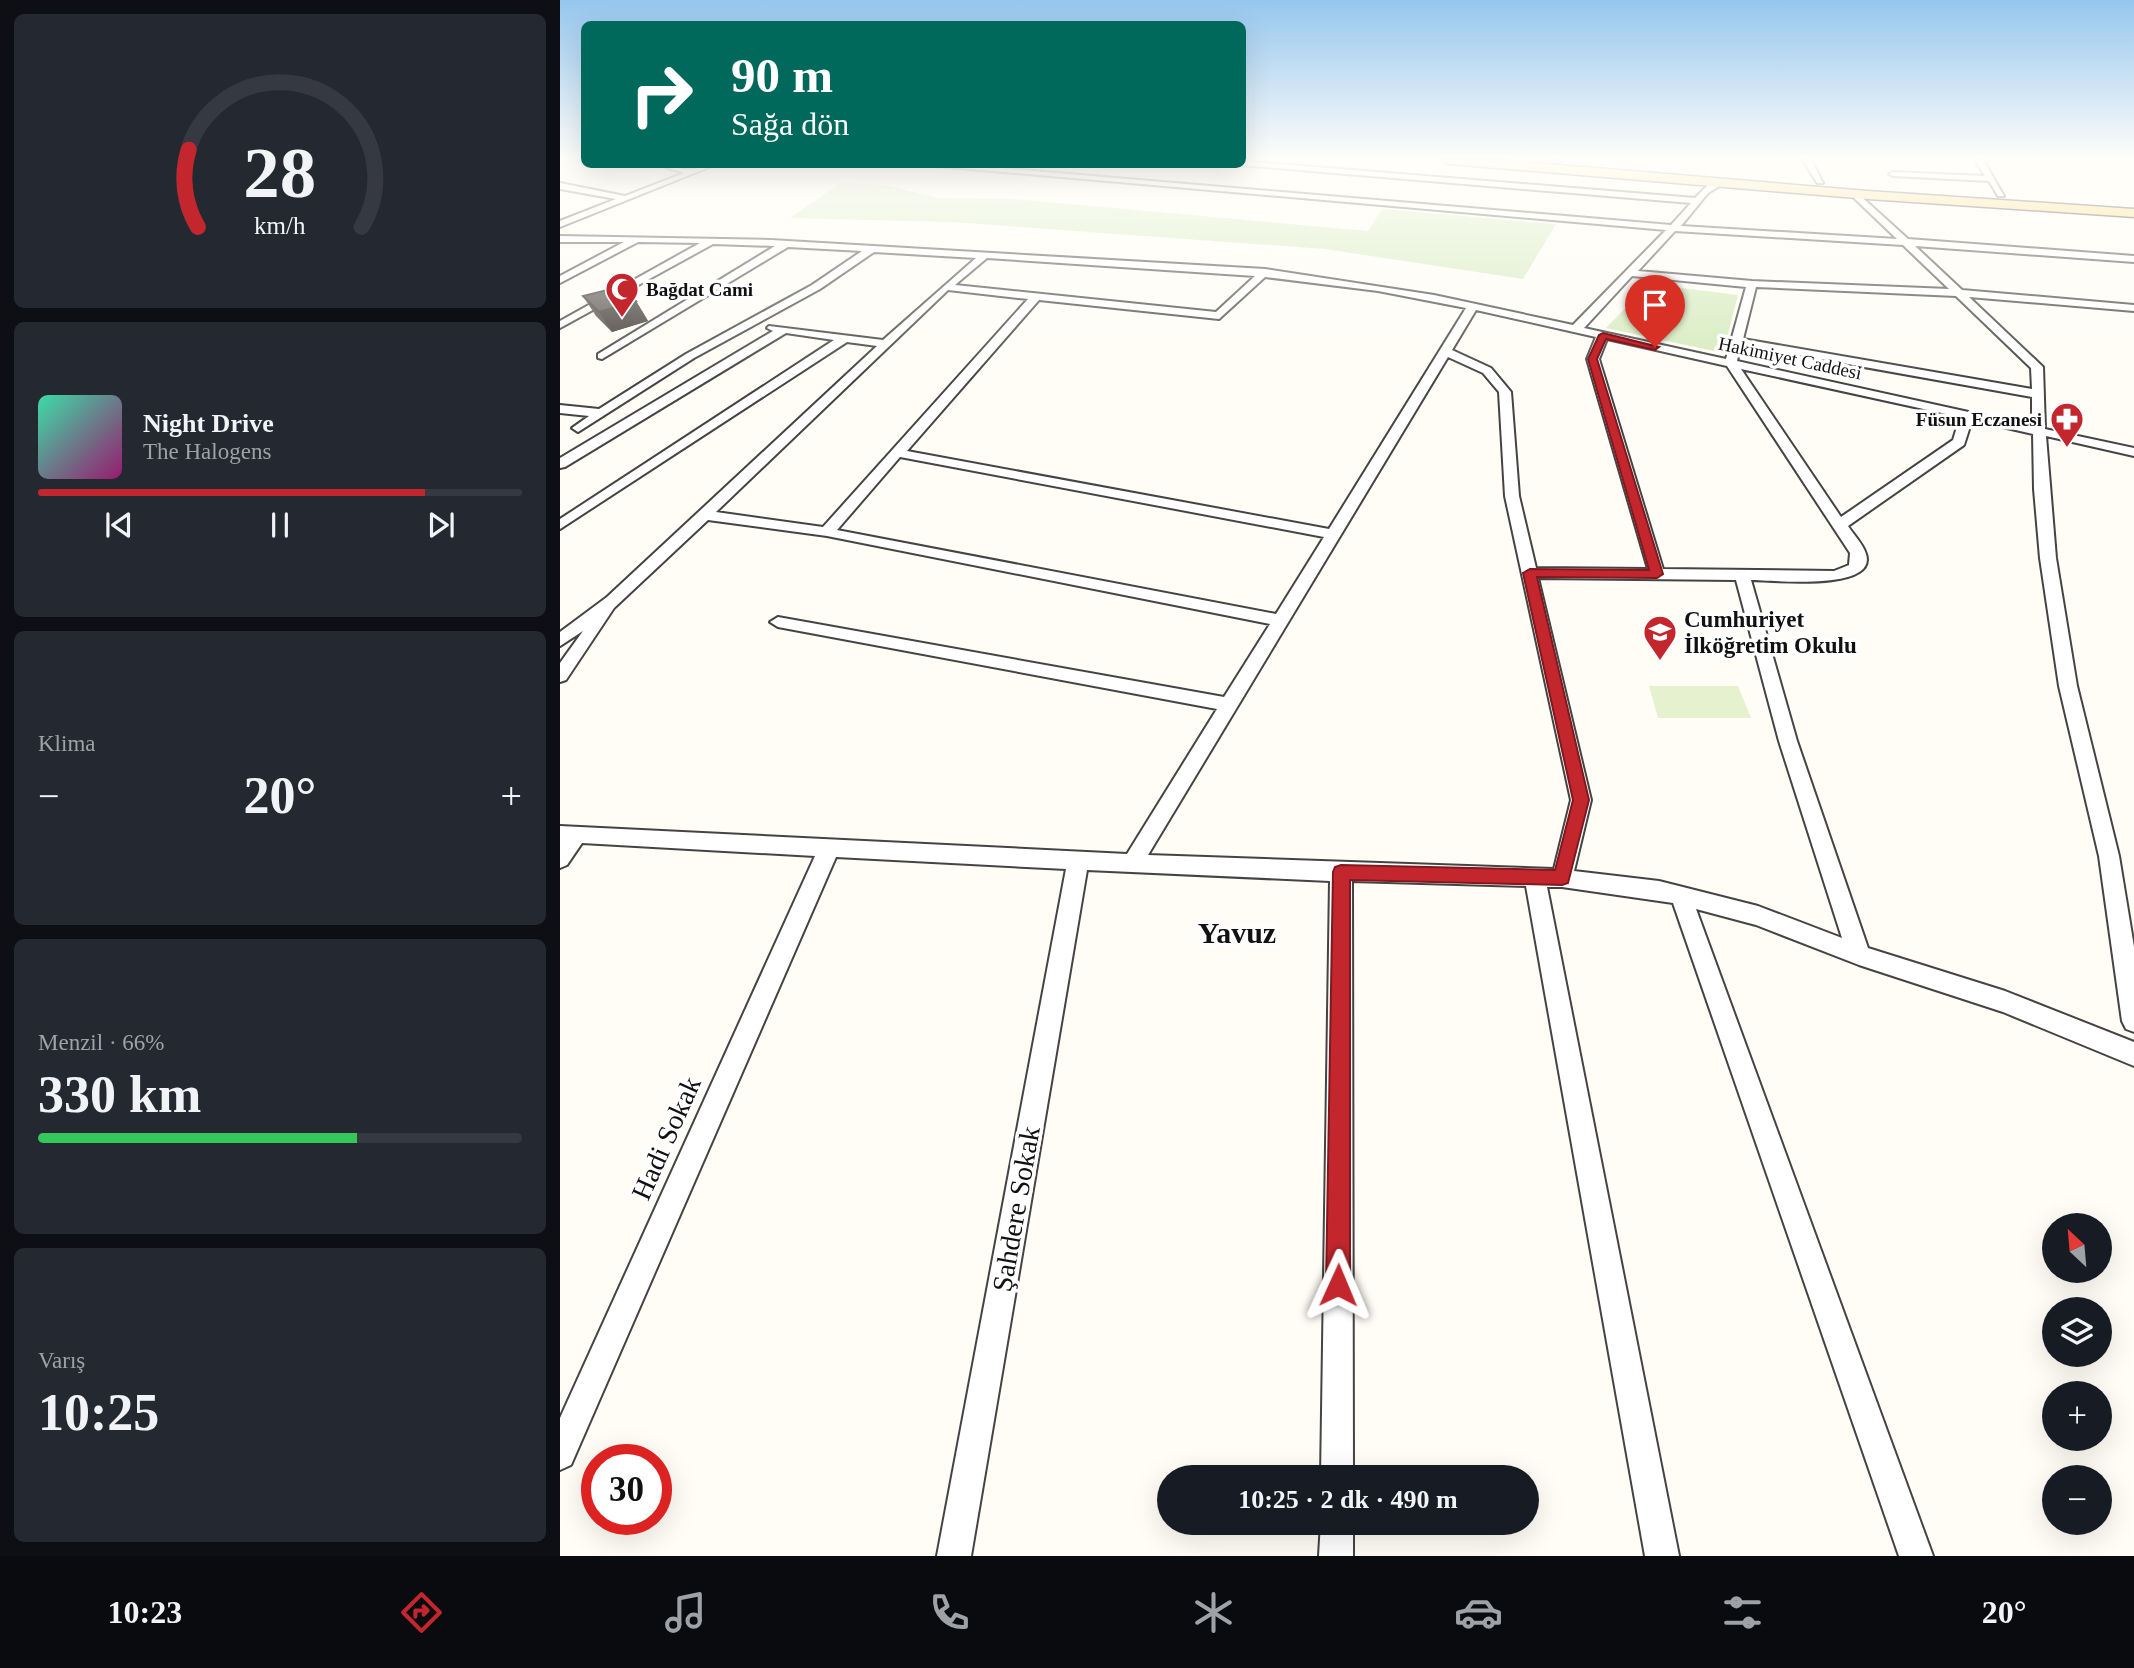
<!DOCTYPE html>
<html lang="tr">
<head>
<meta charset="utf-8">
<style>
	:root { --surface:#171b24; --page:#242831; --text:#f1f3f6; --muted:#9ea1a6; --line:#363941; --accent:#c4262e }
	body { margin:0; font-family:"Times New Roman",serif; background:var(--page); color:var(--text); height:100vh; display:flex; flex-direction:column; font-size:26px; white-space:nowrap }
	* { box-sizing:border-box; margin:0 }
	p { font-size:23px; color:var(--muted) }
	.icon { flex:none; width:38px; height:38px; fill:none; stroke:currentColor; stroke-width:2; stroke-linecap:round; stroke-linejoin:round }
	.map { position:relative; flex:1; overflow:hidden }
	.panel { display:flex; flex-direction:column; gap:14px; padding:14px; background:#0d0f14; width:560px }
	.panel>* { flex:none }
	.hud { position:absolute; left:21px; top:21px; width:665px; height:147px; border-radius:10px; box-shadow:0 7px 28px #0002; background:#00695c; color:#fff; overflow:hidden }
	.needle { width:46px; rotate:334deg }
	.tools { position:absolute; left:1482px; top:1213px; display:grid; gap:14px }
	.tools a { display:grid; place-items:center; width:70px; height:70px; border-radius:50%; background:var(--surface); box-shadow:0 7px 28px #0002; font-size:35px }
	.speed { position:absolute; left:21px; top:1444px; display:flex; gap:14px; font-size:35px; font-weight:700; text-align:center }
	.speed>* { display:grid; place-content:center; width:91px; height:91px; border-radius:50%; background:var(--surface); box-shadow:0 7px 28px #0002; line-height:1 }
	.speed .limit { border:10px solid #d22; background:#fff; color:#111 }
	.pin { position:absolute; display:grid; place-items:center; width:60px; height:60px; color:#fff; margin:-72px -30px; border-radius:50% 50% 50% 0; rotate:-45deg; box-shadow:0 0 7px #0007 }
	.pin .icon { rotate:45deg }
	.me { position:absolute; width:77px; margin:-38px; rotate:1deg; stroke-linejoin:round; filter:drop-shadow(0 0 5px #0008) }
	.turn { display:flex; align-items:center; gap:24px; height:147px; padding:0 35px; font-size:32px }
	.turn .icon { width:91px; height:91px; stroke-width:2.5 }
	.turn b { display:block; font-size:49px; line-height:60px }
	.big { font-size:52px; font-weight:600; line-height:1.1 }
	.panel .card { flex:1; display:flex; flex-direction:column; justify-content:center; gap:10px; min-width:0; padding:0 24px; border-radius:10px; background:var(--page) }
	.panel .dial { align-items:center; gap:0 }
	.dial svg { height:182px; overflow:visible; fill:none; stroke:var(--line); stroke-width:7; stroke-linecap:round; text-anchor:middle }
	.dial text { fill:var(--text); stroke:none }
	.song { display:flex; align-items:center; gap:21px }
	.cover { width:84px; height:84px; border-radius:10px; background:linear-gradient(135deg,hsl(160 70% 55%),hsl(320 70% 35%)) }
	.played { height:7px; border-radius:4px; background:linear-gradient(90deg,var(--accent) 80%,var(--line) 80%) }
	.keys { display:flex; justify-content:space-around; direction:ltr }
	.heat { display:flex; justify-content:space-between; align-items:center; font-size:38px; direction:ltr }
	.charge { height:10px; border-radius:5px; background:linear-gradient(90deg,#34c759 66%,var(--line) 0) }
	.trip { position:absolute; left:597px; top:1465px; width:382px; height:70px; border-radius:35px; background:var(--surface); box-shadow:0 7px 28px #0002; font-weight:600; line-height:70px; text-align:center }
	.menu { display:flex; height:112px; justify-content:space-around; align-items:center; background:#090b0e; color:var(--muted) }
	.menu .icon { width:49px; height:49px }
	.menu .current { color:var(--accent) }
	.menu b { font-size:32px; color:var(--text) }
	main { display:flex; flex:1; min-height:0 }
	.map>svg:first-child { display:block }
	.green { fill:#d5ebbd }
	.pitch { fill:#e6f2cf }
	.lines { fill:none; stroke-linecap:round; stroke-linejoin:round }
	.minor-casing { stroke:#444; stroke-width:4 }
	.primary-casing { stroke:#222; stroke-width:3 }
	.minor { fill:#fff; fill-rule:evenodd }
	.primary { fill:#f9d66b; fill-rule:evenodd }
	.wall { fill:#4d4742 }
	.shaded-wall { fill:#3f3936 }
	.building { fill:#5a524d; stroke:#3f3936; stroke-width:2 }
	.route { fill:#c4262e; stroke:#7f191e; stroke-width:2 }
	.labels { text-anchor:middle; dominant-baseline:central; stroke-width:7; stroke-linejoin:round; paint-order:stroke }
	.far-poi-label { font-size:19px; font-weight:bold; fill:#111; stroke:#fff; text-anchor:start }
	.far-street-label { font-size:19px; fill:#111; stroke:#fff }
	.poi-label { font-size:23px; font-weight:bold; fill:#111; stroke:#fff; text-anchor:start }
	.near-street-label { font-size:28px; fill:#111; stroke:#fff }
	.district-label { font-size:30px; font-weight:bold; fill:#111; stroke:#fff }
</style>
</head>
<body>
<main>
<section class="panel">
<div class="card dial"><svg viewBox="0 0 100 80">
<path d="M14 69A42 42 0 1 1 86 69"/>
<path d="M14 69A42 42 0 0 1 10 35" stroke="#c4262e"/>
<text x="50" y="56" font-size="32" font-weight="700">28</text>
<text x="50" y="72" font-size="11">km/h</text>
</svg></div>
<div class="card">
<div class="song"><i class="cover"></i><div><b>Night Drive</b><p>The Halogens</p></div></div>
<div class="played"></div>
<div class="keys"><svg class="icon" aria-label="previous" viewBox="0 0 24 24"><path d="M18 5L8 12l10 7zM5 5v14"/></svg><svg class="icon" aria-label="pause" viewBox="0 0 24 24"><path d="M8 5v14M16 5v14"/></svg><svg class="icon" aria-label="next" viewBox="0 0 24 24"><path d="M6 5l10 7-10 7zM19 5v14"/></svg></div>
</div>
<div class="card"><p>Klima</p>
<div class="heat"><a>−</a><b class="big">20°</b><a>+</a></div>
</div>
<div class="card"><p>Menzil · 66%</p><b class="big">330 km</b><div class="charge"></div></div>
<div class="card"><p>Varış</p><b class="big">10:25</b></div>
</section>
<div class="map">
<svg width="1574" height="1556" viewBox="0 0 1574 1556">
	<rect width="100%" height="100%" fill="#fffdf5"/>
	<!-- green -->
	<path class="green" d="M280,183l44,2 55,13 74,1 355,32 14,-22 174,15 -33,55 -198,-30 -373,-27 -162,-4z
		M1089,284l89,11 -15,58 -117,-25z"/>
	<!-- pitch -->
	<path class="pitch" d="M1089,686h89l13,32h-93z"/>
	<g class="lines">
		<defs>
			<path id="minor" d="M994,160h8v1l-4,2z
				M1243,160h8l12,23h-6z
				M1415,160h8l21,36h-6l-9,-15 -96,-5 -4,-2 4,-2 92,4z
				M682,161l453,37 13,-13 10,-5 3,5 -13,8 -27,33 216,13 -45,-43 3,-5 53,48 226,17v6l-219,-16 47,44 172,15v6l-165,-14 74,70 2,62 89,19v8l-88,-20 10,122 21,128 42,170 15,91v85l-8,-3 -4,-8 -23,-165 -40,-170 -19,-128 -6,-69 -1,-55 -61,-14 -8,25 -116,81c5,8 15,18 18,28 12,38 -96,26 -115,26l46,161 71,207 137,43 129,51v24l-131,-54 -144,-47 -103,-40 -60,-16 237,647h-34l-226,-653 -111,-16h-15l132,669h-34l-119,-670 -174,-5 1,596h-32l9,-596 -243,-11 -116,686h-34l129,-687 -230,-12 -265,608 -11,5v-52l255,-562 -233,-13 -15,22 -7,3v-42l567,28 90,-145 -439,-82 -8,-5 8,-5 446,80 46,-73 -443,-88 -119,-16 -94,88 -48,72 -6,2v-19l23,-32 -23,15v-14l47,-35 270,-251 -30,-4 -287,187v-10l274,-179 -48,-7 -221,134 -5,1v-10l213,-127 -6,-3 2,-2 114,14 93,-82 -102,-6 -54,37 -126,69 -116,74 -6,-4 17,-12 -29,-3v-8l39,4 87,-55 126,-69 50,-34 -74,-4 -186,112 -4,-1v-4l177,-108 -62,-2 -153,84v-7l140,-78 -62,-1 -78,41v-7l64,-34h-64v-6l211,4 494,29 169,26 139,30 93,-95 -753,-66h39l719,61 20,-22 -452,-38 3,-1zM1115,231l228,14 46,44 -197,-8 -114,-10zM427,258l268,18 -39,36 -261,-27zM1072,276l114,11 -20,72 -142,-31zM705,277l113,14 88,17 -137,221 -422,-78 132,-151 180,19zM1196,287l200,9 75,72 1,21 -289,-50zM388,290l80,9 -205,228 -107,-15zM916,310l120,27 -9,22 61,210 -112,-1 -17,-72 -8,-104 -20,-24 -39,-18zM1047,339l120,27 123,187 -1,12 -15,6 -171,-2 -64,-210zM1181,345l291,52v29l-295,-65zM888,357l35,16 16,19 6,104 66,304 -17,69 -406,-14zM1181,369l219,48 -7,23 -112,77zM340,457l424,80 -48,77 -439,-84zM978,578l198,2 43,161 63,197 -84,-32 -99,-25 -85,-10 17,-71z
				M96,164c12,0 26,7 37,5 8,-1 14,-5 24,-5l-157,63v-6l56,-22 -56,-10v-6l65,13 59,-23z
				M761,1522h32v34h-34z"/>
			<path id="primary" d="M882,160h57l369,31 266,18v8l-266,-18 -420,-35z"/>
		</defs>
		<!-- minor casing -->
		<use href="#minor" class="minor-casing"/>
		<!-- primary casing -->
		<use href="#primary" class="primary-casing"/>
		<!-- minor -->
		<use href="#minor" class="minor"/>
		<!-- primary -->
		<use href="#primary" class="primary"/>
	</g>
	<!-- wall -->
	<path class="wall" d="M23,296l53,5 12,20 -36,11 -16,-16z"/>
	<!-- shaded-wall -->
	<path class="shaded-wall" d="M76,301l12,20 -36,11 -13,-20z"/>
	<!-- building -->
	<path class="building" d="M59,287l17,14 -37,11 -16,-16z"/>
	<!-- sky -->
	<linearGradient id="sky" x2="0" y2="1"><stop stop-color="#95c6ee"/><stop offset="0.42" stop-color="#fffefa"/><stop offset="1" stop-color="#fffefa" stop-opacity="0"/></linearGradient>
	<rect width="1574" height="378" fill="url(#sky)"/>
	<!-- route -->
	<path class="route" d="M1043,333l56,14 -4,3 -49,-11 -9,20 66,215 -6,4 -120,-1 52,223 -21,83 -6,2 -212,-5v405l-3,8 -9,3 -8,-3 -4,-8 7,-413 2,-5 6,-2 214,5 18,-70 -50,-227 7,-4 119,1 -61,-211 11,-24z"/>
	<!-- icons -->
	<defs>
		<symbol id="mosque-pin" viewBox="-11 -11 22 30"><path d="M0 17L-7.5 6A9.5 9.5 0 1 1 7.5 6Z" fill="#c4262e" stroke="#fff"/><path d="M3.5-4.9A6 6 0 1 0 3.5 4.9A5 5 0 1 1 3.5-4.9Z" fill="#fff"/></symbol>
		<symbol id="pharmacy-pin" viewBox="-11 -11 22 30"><path d="M0 17L-7.5 6A9.5 9.5 0 1 1 7.5 6Z" fill="#c4262e" stroke="#fff"/><path d="M-2-6h4v4h4v4h-4v4h-4v-4h-4v-4h4Z" fill="#fff"/></symbol>
		<symbol id="school-pin" viewBox="-11 -11 22 30"><path d="M0 17L-7.5 6A9.5 9.5 0 1 1 7.5 6Z" fill="#c4262e" stroke="#fff"/><path d="M0-5L7-2L0 1L-7-2ZM-4 1L0 2.5L4 1V4Q0 6-4 4Z" fill="#fff"/></symbol>
	</defs>
	<g fill-rule="evenodd">
		<use href="#mosque-pin" x="43" y="270" width="38" height="52"/>
		<use href="#pharmacy-pin" x="1488" y="400" width="38" height="52"/>
		<use href="#school-pin" x="1081" y="613" width="38" height="52"/>
	</g>
	<g class="labels">
		<!-- far-poi labels -->
		<g class="far-poi-label">
			<text x="86" y="289">Bağdat Cami</text>
			<text x="1482" y="419" text-anchor="end">Füsun Eczanesi</text>
		</g>
		<!-- far-street labels -->
		<g class="far-street-label">
			<text transform="translate(1230 358) rotate(12)">Hakimiyet Caddesi</text>
		</g>
		<!-- poi labels -->
		<g class="poi-label">
			<text x="1124" y="619">Cumhuriyet<tspan x="1124" dy="26">İlköğretim Okulu</tspan></text>
		</g>
		<!-- near-street labels -->
		<g class="near-street-label">
			<text transform="translate(106 1138) rotate(-66)">Hadi Sokak</text>
			<text transform="translate(456 1209) rotate(-80)">Şahdere Sokak</text>
		</g>
		<!-- district labels -->
		<g class="district-label">
			<text x="677" y="932">Yavuz</text>
		</g>
	</g>
</svg>
<div class="tools">
<a><svg class="needle" viewBox="-14 -14 28 28"><path d="M0-13l5 13h-10z" fill="#e53935"/><path d="M0 13l5-13h-10z" fill="#9ea1a6"/></svg></a>
<a><svg class="icon" aria-label="layers" viewBox="0 0 24 24"><path d="M12 4l9 5-9 5-9-5zM3 14l9 5 9-5"/></svg></a>
<a>+</a>
<a>−</a>
</div>
<div class="speed"><div class="limit">30</div></div>
<div class="pin" style="left:1095px;top:347px;background:#d93025"><svg class="icon" aria-label="arrive" viewBox="0 0 24 24"><path d="M6 21V4h12l-3 4 3 4H6"/></svg></div>
<svg class="me" style="left:778px;top:1285px" viewBox="-20 -20 40 40"><path d="M0-17L14 15 0 8-14 15z" fill="#c4262e" stroke="#fff" stroke-width="4"/></svg>
<div class="trip">10:25 · 2 dk · 490 m</div>
<div class="hud">
<div class="turn"><svg class="icon" aria-label="right" viewBox="0 0 24 24"><path d="M7 20v-9h11M14 6l5 5-5 5"/></svg><div><b>90 m</b>Sağa dön</div></div>
</div>
</div>
</main>
<nav class="menu">
<b>10:23</b>
<svg class="icon current" aria-label="directions" viewBox="0 0 24 24"><path d="M12 3l9 9-9 9-9-9zM9 14v-3h6M13 9l2 2-2 2"/></svg>
<svg class="icon" aria-label="music" viewBox="0 0 24 24"><path d="M9 18V5l10-2v13"/><circle cx="6" cy="18" r="3"/><circle cx="16" cy="16" r="3"/></svg>
<svg class="icon" aria-label="phone" viewBox="0 0 24 24"><path d="M5 4h4l2 5-3 2q2 4 5 5l2-3 5 2v4C11 20 4 13 5 4z"/></svg>
<svg class="icon" aria-label="climate" viewBox="0 0 24 24"><path d="M12 3v18M4 7l16 10M4 17L20 7"/></svg>
<svg class="icon" aria-label="car" viewBox="0 0 24 24"><path d="M5 17H2v-5l4-1 3-4h7l3 4 3 1v5h-3M9 17h6M6 11h13"/><circle cx="7" cy="17" r="2"/><circle cx="17" cy="17" r="2"/></svg>
<svg class="icon" aria-label="filters" viewBox="0 0 24 24"><path d="M4 7h16M4 17h16"/><circle cx="9" cy="7" r="2"/><circle cx="15" cy="17" r="2"/></svg>
<b>20°</b>
</nav>
</body>
</html>
